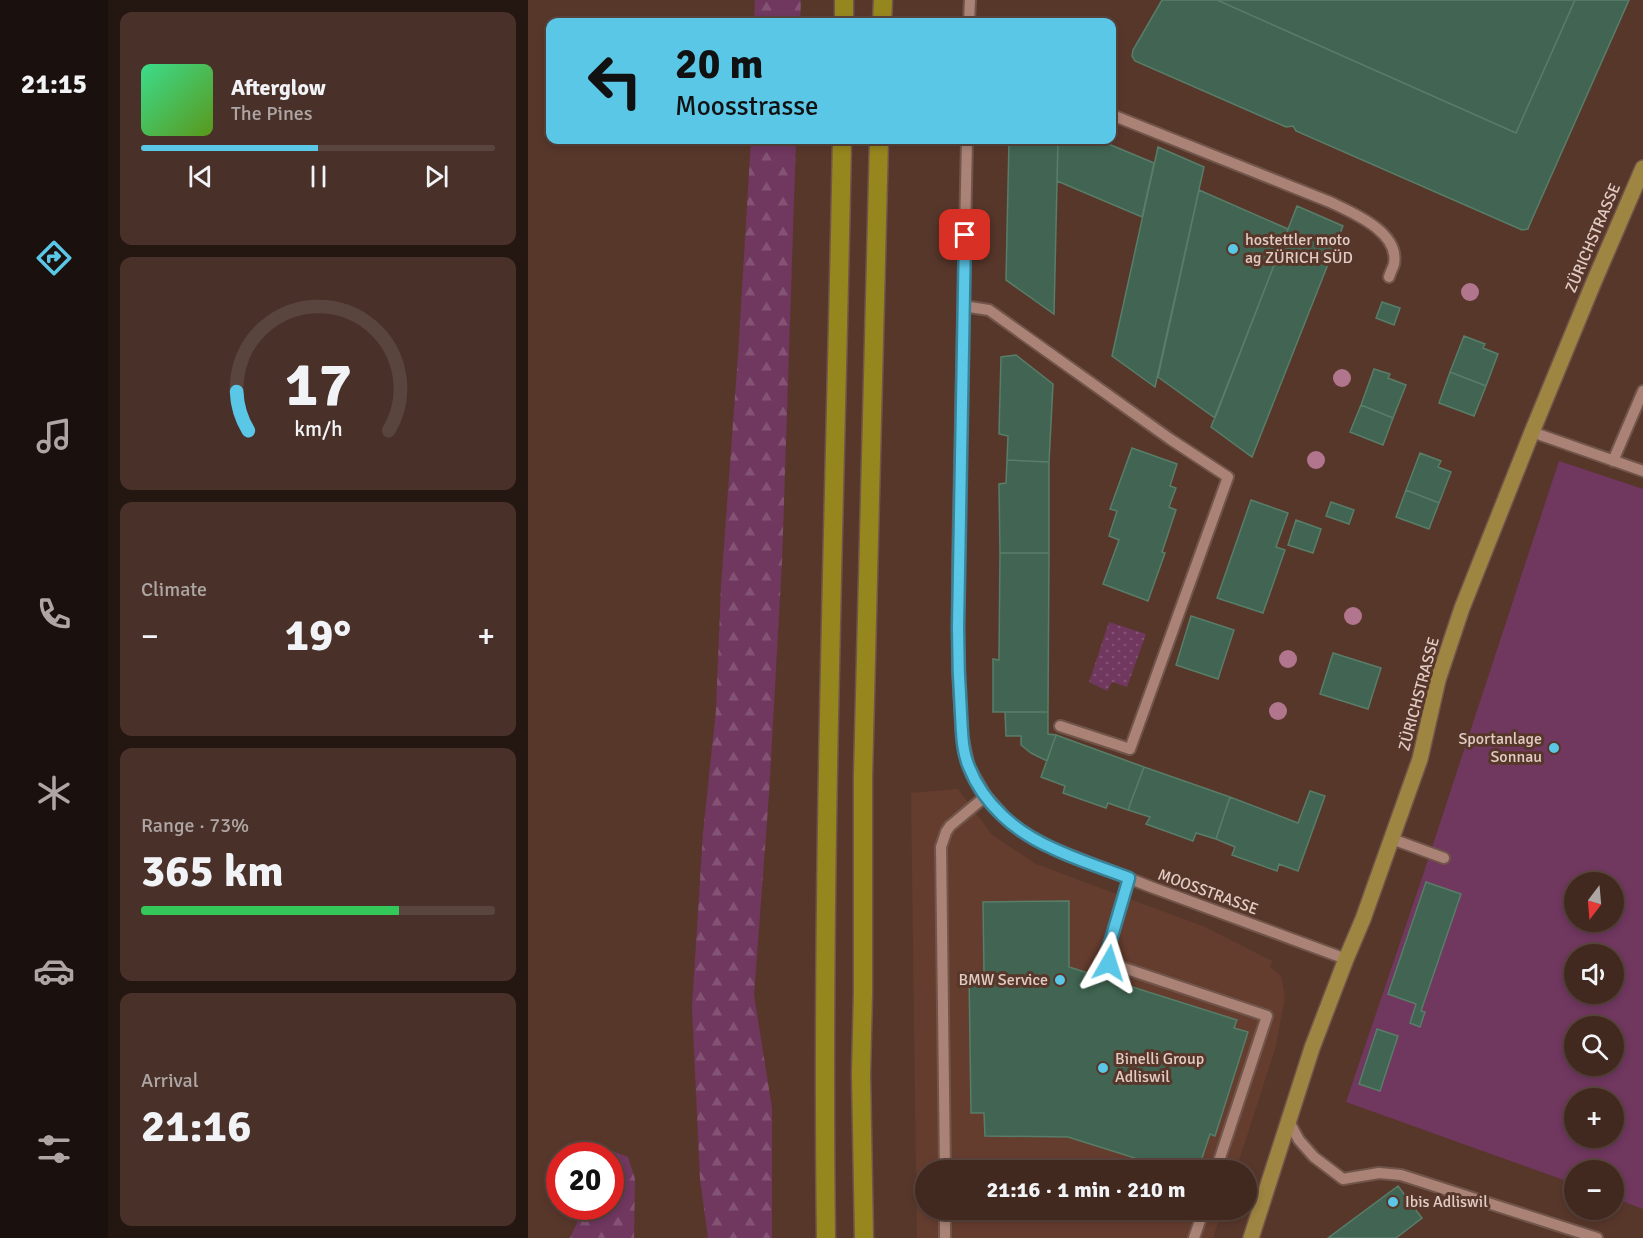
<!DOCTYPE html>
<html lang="en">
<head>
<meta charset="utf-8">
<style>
	:root { --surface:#422920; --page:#493129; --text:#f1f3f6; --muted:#aea6a5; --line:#5a453e; --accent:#5bc7e7 }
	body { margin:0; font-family:Signika,sans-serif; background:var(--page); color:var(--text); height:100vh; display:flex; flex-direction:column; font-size:22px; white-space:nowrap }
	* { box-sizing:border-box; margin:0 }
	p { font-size:20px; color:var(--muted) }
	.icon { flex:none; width:33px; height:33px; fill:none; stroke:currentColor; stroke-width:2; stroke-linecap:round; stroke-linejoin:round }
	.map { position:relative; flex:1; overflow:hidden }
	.drawer { display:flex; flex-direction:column; gap:12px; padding:12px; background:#241712; width:420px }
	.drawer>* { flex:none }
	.banner { position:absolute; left:18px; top:18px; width:570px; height:126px; border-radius:12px; box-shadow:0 3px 9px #0003,0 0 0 2px var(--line); background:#5bc7e7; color:#111; overflow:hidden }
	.needle { width:39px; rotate:196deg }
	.fabs { position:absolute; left:1036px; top:872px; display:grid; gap:12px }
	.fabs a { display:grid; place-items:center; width:60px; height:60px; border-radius:50%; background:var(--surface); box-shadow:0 3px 9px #0003,0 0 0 2px var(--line); font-size:30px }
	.speed { position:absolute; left:18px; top:1142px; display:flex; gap:12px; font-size:30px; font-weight:700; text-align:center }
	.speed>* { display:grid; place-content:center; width:78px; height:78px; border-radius:50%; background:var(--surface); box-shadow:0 3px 9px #0003,0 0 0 2px var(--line); line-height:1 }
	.speed .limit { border:9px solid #d22; background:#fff; color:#111 }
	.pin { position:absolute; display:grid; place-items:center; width:51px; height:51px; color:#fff; margin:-26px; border-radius:12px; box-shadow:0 3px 9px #0006 }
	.me { position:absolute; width:66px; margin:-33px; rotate:6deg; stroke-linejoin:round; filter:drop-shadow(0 0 4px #0008) }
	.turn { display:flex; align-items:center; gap:21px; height:126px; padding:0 30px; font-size:27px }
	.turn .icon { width:78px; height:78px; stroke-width:2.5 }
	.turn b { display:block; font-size:42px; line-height:51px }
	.big { font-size:45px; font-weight:800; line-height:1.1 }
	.drawer .card { flex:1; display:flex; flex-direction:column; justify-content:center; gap:9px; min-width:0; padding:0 21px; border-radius:12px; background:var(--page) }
	.drawer .dial { align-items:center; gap:0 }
	.dial svg { height:156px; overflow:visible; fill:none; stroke:var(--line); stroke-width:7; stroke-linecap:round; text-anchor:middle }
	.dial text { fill:var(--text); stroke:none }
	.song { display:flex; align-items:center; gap:18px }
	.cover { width:72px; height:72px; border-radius:9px; background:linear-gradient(135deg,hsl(150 70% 55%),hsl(90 70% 35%)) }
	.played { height:6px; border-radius:3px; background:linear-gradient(90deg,var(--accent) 50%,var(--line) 50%) }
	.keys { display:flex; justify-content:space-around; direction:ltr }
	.heat { display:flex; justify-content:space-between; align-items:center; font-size:33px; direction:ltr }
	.charge { height:9px; border-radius:4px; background:linear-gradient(90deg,#34c759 73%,var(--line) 0) }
	.trip { position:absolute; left:387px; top:1160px; width:342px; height:60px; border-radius:30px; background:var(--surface); box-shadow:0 3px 9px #0003,0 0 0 2px var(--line); font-weight:800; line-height:60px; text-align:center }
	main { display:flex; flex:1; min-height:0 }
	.tabs { display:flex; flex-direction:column; width:108px; justify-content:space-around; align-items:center; background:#1a100d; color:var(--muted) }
	.tabs .icon { width:42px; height:42px }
	.tabs .selected { color:var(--accent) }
	.tabs b { font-size:27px; color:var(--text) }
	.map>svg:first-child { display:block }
	.built { fill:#653d2f }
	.forest { fill:url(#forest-firs) }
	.park { fill:url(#park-dots) }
	.pitch { fill:#70375f; fill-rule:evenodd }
	.building { fill:#416552; stroke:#587d69; stroke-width:1.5 }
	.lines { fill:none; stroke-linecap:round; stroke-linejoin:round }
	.minor-casing { stroke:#71554b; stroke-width:14 }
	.major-casing { stroke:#71554b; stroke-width:18 }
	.highway-casing { stroke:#71554b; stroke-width:21 }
	.minor { stroke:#aa8376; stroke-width:10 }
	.major { stroke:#9e8541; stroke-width:15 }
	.highway { stroke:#96861e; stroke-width:18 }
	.tree { fill:#b1768d }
	.route-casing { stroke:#3b8196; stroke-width:15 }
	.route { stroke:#5bc7e7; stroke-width:10 }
	.poi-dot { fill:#5bc7e7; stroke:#58372b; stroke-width:2 }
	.labels { text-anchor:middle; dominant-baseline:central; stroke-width:6; stroke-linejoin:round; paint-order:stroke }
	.street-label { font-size:16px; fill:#e1ccc5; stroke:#58372b }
	.poi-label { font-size:16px; fill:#e1ccc5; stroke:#58372b; text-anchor:start }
</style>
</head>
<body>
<main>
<nav class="tabs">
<b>21:15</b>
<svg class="icon selected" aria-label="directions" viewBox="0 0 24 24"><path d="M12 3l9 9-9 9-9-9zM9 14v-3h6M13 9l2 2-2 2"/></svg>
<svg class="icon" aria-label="music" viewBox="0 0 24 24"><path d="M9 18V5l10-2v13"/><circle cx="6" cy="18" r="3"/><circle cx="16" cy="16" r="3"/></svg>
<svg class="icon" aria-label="phone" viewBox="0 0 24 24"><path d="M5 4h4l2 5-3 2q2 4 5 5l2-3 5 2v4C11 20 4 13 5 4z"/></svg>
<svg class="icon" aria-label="climate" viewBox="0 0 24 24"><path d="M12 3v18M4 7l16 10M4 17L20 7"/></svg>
<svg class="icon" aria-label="car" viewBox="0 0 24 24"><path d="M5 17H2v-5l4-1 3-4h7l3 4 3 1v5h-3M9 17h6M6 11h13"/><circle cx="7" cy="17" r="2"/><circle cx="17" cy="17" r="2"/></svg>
<svg class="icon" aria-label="filters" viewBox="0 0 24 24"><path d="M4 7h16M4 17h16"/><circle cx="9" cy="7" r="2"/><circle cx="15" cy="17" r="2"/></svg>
</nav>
<section class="drawer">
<div class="card">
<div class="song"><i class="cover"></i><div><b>Afterglow</b><p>The Pines</p></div></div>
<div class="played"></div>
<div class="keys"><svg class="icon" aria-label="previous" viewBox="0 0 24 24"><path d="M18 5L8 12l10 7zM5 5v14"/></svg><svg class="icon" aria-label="pause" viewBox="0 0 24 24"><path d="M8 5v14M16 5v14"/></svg><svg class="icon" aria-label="next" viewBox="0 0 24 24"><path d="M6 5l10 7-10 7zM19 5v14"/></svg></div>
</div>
<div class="card dial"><svg viewBox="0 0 100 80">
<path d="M14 69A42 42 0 1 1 86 69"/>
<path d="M14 69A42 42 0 0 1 8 49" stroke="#5bc7e7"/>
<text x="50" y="56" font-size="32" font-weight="700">17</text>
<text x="50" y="72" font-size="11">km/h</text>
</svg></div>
<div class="card"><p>Climate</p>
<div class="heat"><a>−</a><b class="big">19°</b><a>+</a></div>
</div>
<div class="card"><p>Range · 73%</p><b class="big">365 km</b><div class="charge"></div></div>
<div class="card"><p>Arrival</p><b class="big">21:16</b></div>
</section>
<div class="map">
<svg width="1115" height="1238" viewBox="0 0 1115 1238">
	<defs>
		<pattern id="forest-firs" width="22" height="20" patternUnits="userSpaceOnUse" patternTransform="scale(1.5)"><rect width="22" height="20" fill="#70375f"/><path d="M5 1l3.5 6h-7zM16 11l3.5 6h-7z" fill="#845374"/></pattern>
		<pattern id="park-dots" width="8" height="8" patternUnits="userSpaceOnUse" patternTransform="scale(1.5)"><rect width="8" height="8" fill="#70375f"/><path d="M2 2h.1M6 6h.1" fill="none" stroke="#845374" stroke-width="1.8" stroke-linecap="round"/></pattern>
	</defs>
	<rect width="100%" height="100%" fill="#58372b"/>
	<!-- built -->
	<path class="built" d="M430,789l34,46 44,29 169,63 67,34 -2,6 11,9 4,21 -10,52 -39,121h-310v39h297l-10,29h-296l-6,-445z"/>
	<!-- forest -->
	<path class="forest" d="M227,0h46l-1,22h-46z
		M223,140h45l-14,422 -13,232 -15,201 18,113v130h-64l-8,-59 -8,-172 11,-174 13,-123 5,-124 17,-231z
		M84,1151l16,6 7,22 -1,59h-64l15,-32h25v-51z"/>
	<!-- park -->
	<path class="park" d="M581,622l37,12 -19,53 -15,-5 -5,9 -18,-9z"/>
	<!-- pitch -->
	<path class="pitch" d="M1031,461l84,28v720l-29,-11v-28h-39v14l-229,-82 77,-227zM1047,882h39v39h-39zM1047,954h39v39h-39zM1047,1026h39v39h-39zM1047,1098h39v39h-39z"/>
	<!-- building -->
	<path class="building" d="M634,0h55l299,133 59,-133h54l-100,226 -1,3 -6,1 -226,-99 -3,-5 -7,1 -151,-66 -3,-5 1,-6z
		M689,0h358l-59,133z
		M481,140h49l-4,174 -48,-34z
		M530,140h41l55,23 -12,54 -85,-36z
		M630,147l46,20 -49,220 -43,-31z
		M671,190l89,39 -73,189 -57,-41z
		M769,206l46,20 -91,231 -41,-30z
		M854,302l18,6 -6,17 -18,-7z
		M936,336l21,8 -2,4 15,6 -12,32 -36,-14z
		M488,355l37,29 -4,78 -42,-2 1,-24 -9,-2 2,-77z
		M846,369l16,5 -2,4 18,7 -13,33 -32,-13z
		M922,372l36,14 -12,30 -35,-13z
		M833,405l32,13 -10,27 -33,-13z
		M604,448l45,16 -7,22 6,2 -7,19 7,3 -14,42 3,1 -17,48 -45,-17 16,-44 -10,-4 8,-25 -7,-2z
		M892,453l21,8 -3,6 13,5 -12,31 -33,-13z
		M479,460l42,2v91h-49l-1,-69 7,-1z
		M878,490l33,13 -10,26 -33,-12z
		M723,500l37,13 -12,34 9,3 -22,63 -46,-15z
		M803,502l23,8 -5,14 -23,-8z
		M768,520l25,9 -8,24 -25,-8z
		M472,553h49l-1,159h-55v-53l6,1z
		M663,616l43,14 -16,49 -42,-14z
		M805,653l48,15 -13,41 -48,-15z
		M477,712h43v22l8,1 -9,26 -16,-8 -10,-8v-9h-15z
		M528,735l88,32 -16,43 -20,-7 -2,5 -43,-15 2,-7 -24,-9z
		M616,767l86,30 -14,42 -20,-6 -3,8 -47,-17 4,-7 -22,-7z
		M782,791l15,5 -27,75 -19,-7 -2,7 -45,-16 3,-8 -19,-8 14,-42 68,26z
		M898,882l35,12 -40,117 4,1 -5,15 -10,-4 6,-19 -28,-10z
		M541,901v66l168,53 -3,8 14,4 -33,104 -5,-2 -12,36h-25l-105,-33 -83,-1 -1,-23h-13l-2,-141 15,1 -1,-71z
		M849,1029l21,7 -18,55 -21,-7z
		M870,1186l24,32 -26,20h-68z"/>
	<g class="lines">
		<defs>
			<path id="minor" d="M441,22l1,-22
				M584,115l218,87c23,11 70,30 64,62 -1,4 -4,9 -5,13
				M439,140l-9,421v110l4,64 7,32 17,29 23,26 17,12 26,14 99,39 195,72
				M435,306l26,4 181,129 58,38 -98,272 -70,-23
				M1004,432l111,39
				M1085,461l30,-70
				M864,839l52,19
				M601,878l-22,75 -1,5 3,5 158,53 -51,154
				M760,1120l11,20 15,17 29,22 36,-6 22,2 196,63
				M417,1170l-4,-323 5,-15 4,-6 36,-30
				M417,1209v29
				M666,1238l10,-29"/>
			<path id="major" d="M723,1238l61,-190 34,-89 17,-40 57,-160 18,-79 24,-72 70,-176 61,-148 50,-116"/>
			<path id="highway" d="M316,22v-22
				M354,22l1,-22
				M298,1238c-5,-366 9,-732 16,-1098
				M336,1238l-3,-164 2,-82v-216l16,-636"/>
		</defs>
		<!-- minor casing -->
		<use href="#minor" class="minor-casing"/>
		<!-- major casing -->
		<use href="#major" class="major-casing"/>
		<!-- highway casing -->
		<use href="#highway" class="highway-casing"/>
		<!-- minor -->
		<use href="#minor" class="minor"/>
		<!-- major -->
		<use href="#major" class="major"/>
		<!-- highway -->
		<use href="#highway" class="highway"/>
	</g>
	<!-- trees -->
	<g class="tree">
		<circle cx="942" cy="292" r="9"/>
		<circle cx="814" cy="378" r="9"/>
		<circle cx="788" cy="460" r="9"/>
		<circle cx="825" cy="616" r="9"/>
		<circle cx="760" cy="659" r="9"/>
		<circle cx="750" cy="711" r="9"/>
	</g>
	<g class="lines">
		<defs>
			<path id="route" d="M437,235l-7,392c0,29 1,58 3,87 1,18 1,37 8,53 15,38 47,65 83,81 25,12 51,20 77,30l-22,75 -1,5 3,5"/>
		</defs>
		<!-- route casing -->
		<use href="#route" class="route-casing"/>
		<!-- route -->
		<use href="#route" class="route"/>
	</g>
	<!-- markers -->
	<g class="poi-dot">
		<circle cx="705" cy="249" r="6"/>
		<circle cx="1026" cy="748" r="6"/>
		<circle cx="532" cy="980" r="6"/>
		<circle cx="575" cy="1068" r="6"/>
		<circle cx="865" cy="1202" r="6"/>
	</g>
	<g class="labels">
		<!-- street labels -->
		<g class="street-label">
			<text transform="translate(1065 238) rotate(-67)">ZÜRICHSTRASSE</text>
			<text transform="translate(891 694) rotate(-75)">ZÜRICHSTRASSE</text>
			<text transform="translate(680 892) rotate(20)">MOOSSTRASSE</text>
		</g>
		<!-- poi labels -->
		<g class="poi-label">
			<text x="717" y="240">hostettler moto<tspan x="717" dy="18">ag ZÜRICH SÜD</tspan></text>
			<text x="1014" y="739" text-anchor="end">Sportanlage<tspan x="1014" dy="18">Sonnau</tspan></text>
			<text x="520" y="980" text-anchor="end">BMW Service</text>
			<text x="587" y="1059">Binelli Group<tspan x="587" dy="18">Adliswil</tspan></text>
			<text x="877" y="1202">Ibis Adliswil</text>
		</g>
	</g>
</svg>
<div class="fabs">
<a><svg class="needle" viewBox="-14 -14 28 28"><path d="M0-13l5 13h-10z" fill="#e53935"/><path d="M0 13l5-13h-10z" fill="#aea6a5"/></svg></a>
<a><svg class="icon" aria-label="sound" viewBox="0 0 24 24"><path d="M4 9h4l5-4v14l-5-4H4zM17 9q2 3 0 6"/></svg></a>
<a><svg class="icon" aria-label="search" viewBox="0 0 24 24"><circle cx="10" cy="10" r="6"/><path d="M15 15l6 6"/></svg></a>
<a>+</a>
<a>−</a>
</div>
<div class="speed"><div class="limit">20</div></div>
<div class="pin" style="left:437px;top:235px;background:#d93025"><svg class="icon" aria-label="arrive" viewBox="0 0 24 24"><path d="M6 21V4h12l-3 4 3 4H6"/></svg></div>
<svg class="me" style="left:581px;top:963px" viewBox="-20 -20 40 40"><path d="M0-17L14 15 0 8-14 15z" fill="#5bc7e7" stroke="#fff" stroke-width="4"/></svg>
<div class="trip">21:16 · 1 min · 210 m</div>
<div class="banner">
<div class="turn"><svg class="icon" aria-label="left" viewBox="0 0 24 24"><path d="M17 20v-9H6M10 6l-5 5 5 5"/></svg><div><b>20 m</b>Moosstrasse</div></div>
</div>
</div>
</main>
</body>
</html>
